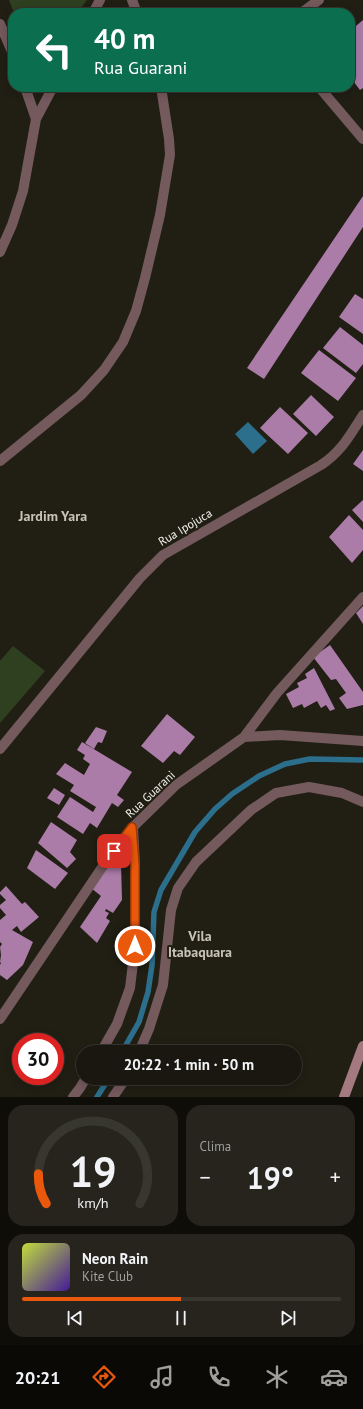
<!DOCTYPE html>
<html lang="pt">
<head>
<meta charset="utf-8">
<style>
	:root { --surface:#19170f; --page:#26241d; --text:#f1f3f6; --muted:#9f9f9e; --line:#37362f; --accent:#ea580c }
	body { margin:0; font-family:"PT Sans",sans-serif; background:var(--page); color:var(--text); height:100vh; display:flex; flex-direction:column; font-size:15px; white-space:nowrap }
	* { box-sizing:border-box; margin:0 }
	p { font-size:13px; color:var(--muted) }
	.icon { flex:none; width:22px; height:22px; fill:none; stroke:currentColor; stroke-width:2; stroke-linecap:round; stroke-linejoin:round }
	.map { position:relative; height:1097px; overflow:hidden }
	.details { display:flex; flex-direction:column; gap:8px; padding:8px; background:#0e0d08; flex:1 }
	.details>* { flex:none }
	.guide { position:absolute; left:8px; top:8px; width:347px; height:84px; border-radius:16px; box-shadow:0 2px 10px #0003,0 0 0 1px var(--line); background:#0b6e4f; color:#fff; overflow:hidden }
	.speed { position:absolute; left:12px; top:1033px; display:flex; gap:8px; font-size:20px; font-weight:700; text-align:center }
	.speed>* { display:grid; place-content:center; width:52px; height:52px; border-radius:50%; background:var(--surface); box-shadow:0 2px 10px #0003,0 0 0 1px var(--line); line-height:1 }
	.speed .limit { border:6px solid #d22; background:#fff; color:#111 }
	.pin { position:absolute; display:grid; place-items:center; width:34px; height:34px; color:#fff; margin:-17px; border-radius:8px; box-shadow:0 2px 6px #0006 }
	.me { position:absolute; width:44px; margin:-22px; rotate:0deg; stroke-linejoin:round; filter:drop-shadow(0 0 3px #0008) }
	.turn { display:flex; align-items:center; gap:14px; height:84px; padding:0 20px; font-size:18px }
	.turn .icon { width:52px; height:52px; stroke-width:2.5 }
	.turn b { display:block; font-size:28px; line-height:34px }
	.big { font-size:30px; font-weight:800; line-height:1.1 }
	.details .tile { flex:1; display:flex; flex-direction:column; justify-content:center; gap:6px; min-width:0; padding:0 14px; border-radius:16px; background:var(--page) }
	.details .dial { align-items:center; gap:0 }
	.dial svg { height:104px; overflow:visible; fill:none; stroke:var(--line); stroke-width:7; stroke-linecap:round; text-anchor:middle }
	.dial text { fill:var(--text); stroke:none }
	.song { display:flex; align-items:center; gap:12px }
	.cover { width:48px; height:48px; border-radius:6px; background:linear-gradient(135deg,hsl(70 70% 55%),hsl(260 70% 35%)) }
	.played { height:4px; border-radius:2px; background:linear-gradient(90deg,var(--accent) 50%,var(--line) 50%) }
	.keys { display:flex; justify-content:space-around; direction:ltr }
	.heat { display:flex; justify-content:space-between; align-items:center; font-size:22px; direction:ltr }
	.details .tiles { flex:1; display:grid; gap:8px; grid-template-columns:1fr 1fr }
	.tile:last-child { grid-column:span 2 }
	.trip { position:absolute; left:76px; top:1045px; width:226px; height:40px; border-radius:20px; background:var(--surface); box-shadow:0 2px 10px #0003,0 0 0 1px var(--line); font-weight:800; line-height:40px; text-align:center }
	.tab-bar { display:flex; height:64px; justify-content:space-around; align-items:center; background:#0a0906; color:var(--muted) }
	.tab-bar .icon { width:28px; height:28px }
	.tab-bar .current { color:var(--accent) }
	.tab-bar b { font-size:18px; color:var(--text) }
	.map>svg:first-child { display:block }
	.green { fill:#2e401f }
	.water { fill:#2c6f8d }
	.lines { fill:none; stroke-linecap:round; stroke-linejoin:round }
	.stream { stroke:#2c6f8d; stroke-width:5.5 }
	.building { fill:#aa7ca7 }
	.minor { stroke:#74595d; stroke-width:10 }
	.secondary { stroke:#a57980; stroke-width:10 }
	.route-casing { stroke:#983908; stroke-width:10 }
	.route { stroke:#ea580c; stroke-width:7 }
	.labels { text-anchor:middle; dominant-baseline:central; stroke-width:4; stroke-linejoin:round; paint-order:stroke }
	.street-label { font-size:12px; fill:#f1f0e9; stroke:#211f14 }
	.quarter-label { font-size:14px; font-weight:bold; fill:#c7c4b6; stroke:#211f14 }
</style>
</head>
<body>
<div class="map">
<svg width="363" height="1097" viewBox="0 0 363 1097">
	<rect width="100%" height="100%" fill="#211f14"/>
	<!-- green -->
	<path class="green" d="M9,0h78l-10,13h-63z
		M13,646l32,25 -45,52v-62z"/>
	<!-- water -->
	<path class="water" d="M248,422l19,19 -14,13 -18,-20z"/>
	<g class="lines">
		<!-- stream -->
		<path class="stream" d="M122,1052l17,-30 9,-30 4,-27 2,-53 7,-22 34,-58 20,-23 17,-15 27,-18 26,-12 25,-5 53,1
			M97,1097l12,-19"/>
	</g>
	<!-- building -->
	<path class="building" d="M363,20v68l-3,2 -10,-13v-46z
		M363,196v31l-99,152 -17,-11z
		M355,294l8,5v35l-24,-17z
		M340,327l23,18v19l-7,9 -33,-25z
		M319,350l37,28 -18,23 -37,-28z
		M311,395l23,22 -18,19 -23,-22z
		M280,407l28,26 -20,21 -28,-26z
		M363,450v21l-10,-7z
		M363,500v22l-11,-12z
		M349,515l14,15v20l-11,13 -23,-26z
		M363,606v18l-7,-11z
		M330,645l33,47v13l-16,4 -8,-11 7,-5 -10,-14 -5,1 -18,-23z
		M314,668l21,41 -5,2 -4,-6 -5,3 -4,-7 -13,7 -2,-4 -9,4 -7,-14 13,-7 -2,-4 10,-5 -2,-4z
		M167,714l28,23 -15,18 -6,-4 -11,12 -22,-17z
		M96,727l11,4 -5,12 -4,-1 -4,7 -9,-6z
		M82,742l50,30 -15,23 7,5 -6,7 -6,-4 -15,25 -7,-5 -7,11 -26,-17 13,-20 23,15 3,-5 -26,-16 4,-6 -18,-11 9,-11 19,12 6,-11 -7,-5 2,-4 -8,-5z
		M54,788l11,7 -6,10 -12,-7z
		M51,822l26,18 -7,12 6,7 -9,9 -29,-25z
		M36,850l32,23 -13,16 -28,-21z
		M106,861l15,2 1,37 -9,13 -7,-4 -1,2 4,2 -3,5 4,3 -13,22 -17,-16 21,-31 -10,-8z
		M6,886l16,18 3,-2 14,15 -18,15 -4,-6 -5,4 21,12 -10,23 -16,15 -7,-5v-10l1,-2 -1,-1 1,-7 -1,-8 2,-3 -2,-2v-22l6,-5 -6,-7v-3l6,-5 -6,-6v-2z"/>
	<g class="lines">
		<!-- minor -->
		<path class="minor" d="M132,0l5,13
			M93,13l7,-13
			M301,13l18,-13
			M0,24l13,30
			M319,87l44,52
			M36,119l17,-32
			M0,252l12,-27 11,-34 13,-72 -11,-32
			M0,461l81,-66 23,-25 19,-28 13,-31 9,-33 15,-63 10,-60 -1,-16 -8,-52
			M244,737l36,-2 83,6
			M0,749l140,-171 23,-23 158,-90c21,-14 29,-30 42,-50
			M0,1019l105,-156 28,-36 43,-42 68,-48 33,-44 86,-96
			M101,1052l16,-28 13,-36 5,-42v-80l-2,-39
			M139,1052l10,-23 14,-44 8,-75 7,-22 18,-26 55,-52 25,-17 33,-6 33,6 21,9
			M73,1097l7,-9 6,-10
			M113,1097l13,-19"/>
		<!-- secondary -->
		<path class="secondary" d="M344,1097l19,-51"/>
	</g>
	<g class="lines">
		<defs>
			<path id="route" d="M114,851l18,-24 3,39v80"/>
		</defs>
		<!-- route casing -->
		<use href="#route" class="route-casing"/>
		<!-- route -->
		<use href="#route" class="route"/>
	</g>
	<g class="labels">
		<!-- street labels -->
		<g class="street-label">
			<text transform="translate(185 527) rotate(-31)">Rua Ipojuca</text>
			<text transform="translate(150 794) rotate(-43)">Rua Guarani</text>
		</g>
		<!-- quarter labels -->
		<g class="quarter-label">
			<text x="53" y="516">Jardim Yara</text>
			<text x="200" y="936">Vila<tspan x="200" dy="16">Itabaquara</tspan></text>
		</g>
	</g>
</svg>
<div class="speed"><div class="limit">30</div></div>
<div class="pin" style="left:114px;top:851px;background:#d93025"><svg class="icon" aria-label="arrive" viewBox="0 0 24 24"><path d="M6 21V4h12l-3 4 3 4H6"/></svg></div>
<svg class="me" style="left:135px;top:946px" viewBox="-20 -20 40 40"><circle r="17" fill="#ea580c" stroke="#fff" stroke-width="3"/><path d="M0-11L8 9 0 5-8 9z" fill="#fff"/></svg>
<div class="trip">20:22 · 1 min · 50 m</div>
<div class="guide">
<div class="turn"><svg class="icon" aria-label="left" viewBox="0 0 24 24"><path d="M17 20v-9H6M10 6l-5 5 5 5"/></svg><div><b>40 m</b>Rua Guarani</div></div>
</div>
</div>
<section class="details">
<div class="tiles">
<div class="tile dial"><svg viewBox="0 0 100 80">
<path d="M14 69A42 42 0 1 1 86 69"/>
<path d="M14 69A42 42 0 0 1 8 46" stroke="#ea580c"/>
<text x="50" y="56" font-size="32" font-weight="700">19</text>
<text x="50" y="72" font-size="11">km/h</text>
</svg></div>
<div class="tile"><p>Clima</p>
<div class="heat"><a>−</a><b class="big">19°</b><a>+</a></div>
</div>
<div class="tile">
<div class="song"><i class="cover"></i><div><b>Neon Rain</b><p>Kite Club</p></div></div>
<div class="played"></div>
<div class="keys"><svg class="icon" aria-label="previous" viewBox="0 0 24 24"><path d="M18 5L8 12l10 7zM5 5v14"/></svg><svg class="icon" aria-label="pause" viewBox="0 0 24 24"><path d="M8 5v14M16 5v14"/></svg><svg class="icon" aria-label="next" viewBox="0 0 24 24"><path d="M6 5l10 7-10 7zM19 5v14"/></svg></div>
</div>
</div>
</section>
<nav class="tab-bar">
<b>20:21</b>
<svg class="icon current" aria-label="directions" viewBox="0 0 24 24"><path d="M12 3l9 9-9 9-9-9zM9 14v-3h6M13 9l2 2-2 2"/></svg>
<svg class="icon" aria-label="music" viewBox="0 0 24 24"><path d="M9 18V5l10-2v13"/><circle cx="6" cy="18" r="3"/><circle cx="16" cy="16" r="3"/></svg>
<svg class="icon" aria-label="phone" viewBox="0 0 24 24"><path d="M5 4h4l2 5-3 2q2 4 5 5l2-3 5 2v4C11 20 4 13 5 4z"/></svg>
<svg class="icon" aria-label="climate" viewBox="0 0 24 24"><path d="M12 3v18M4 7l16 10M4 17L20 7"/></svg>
<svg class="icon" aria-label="car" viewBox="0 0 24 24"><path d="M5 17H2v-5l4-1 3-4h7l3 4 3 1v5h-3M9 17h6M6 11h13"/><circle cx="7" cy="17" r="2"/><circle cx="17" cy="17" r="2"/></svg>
</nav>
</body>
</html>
